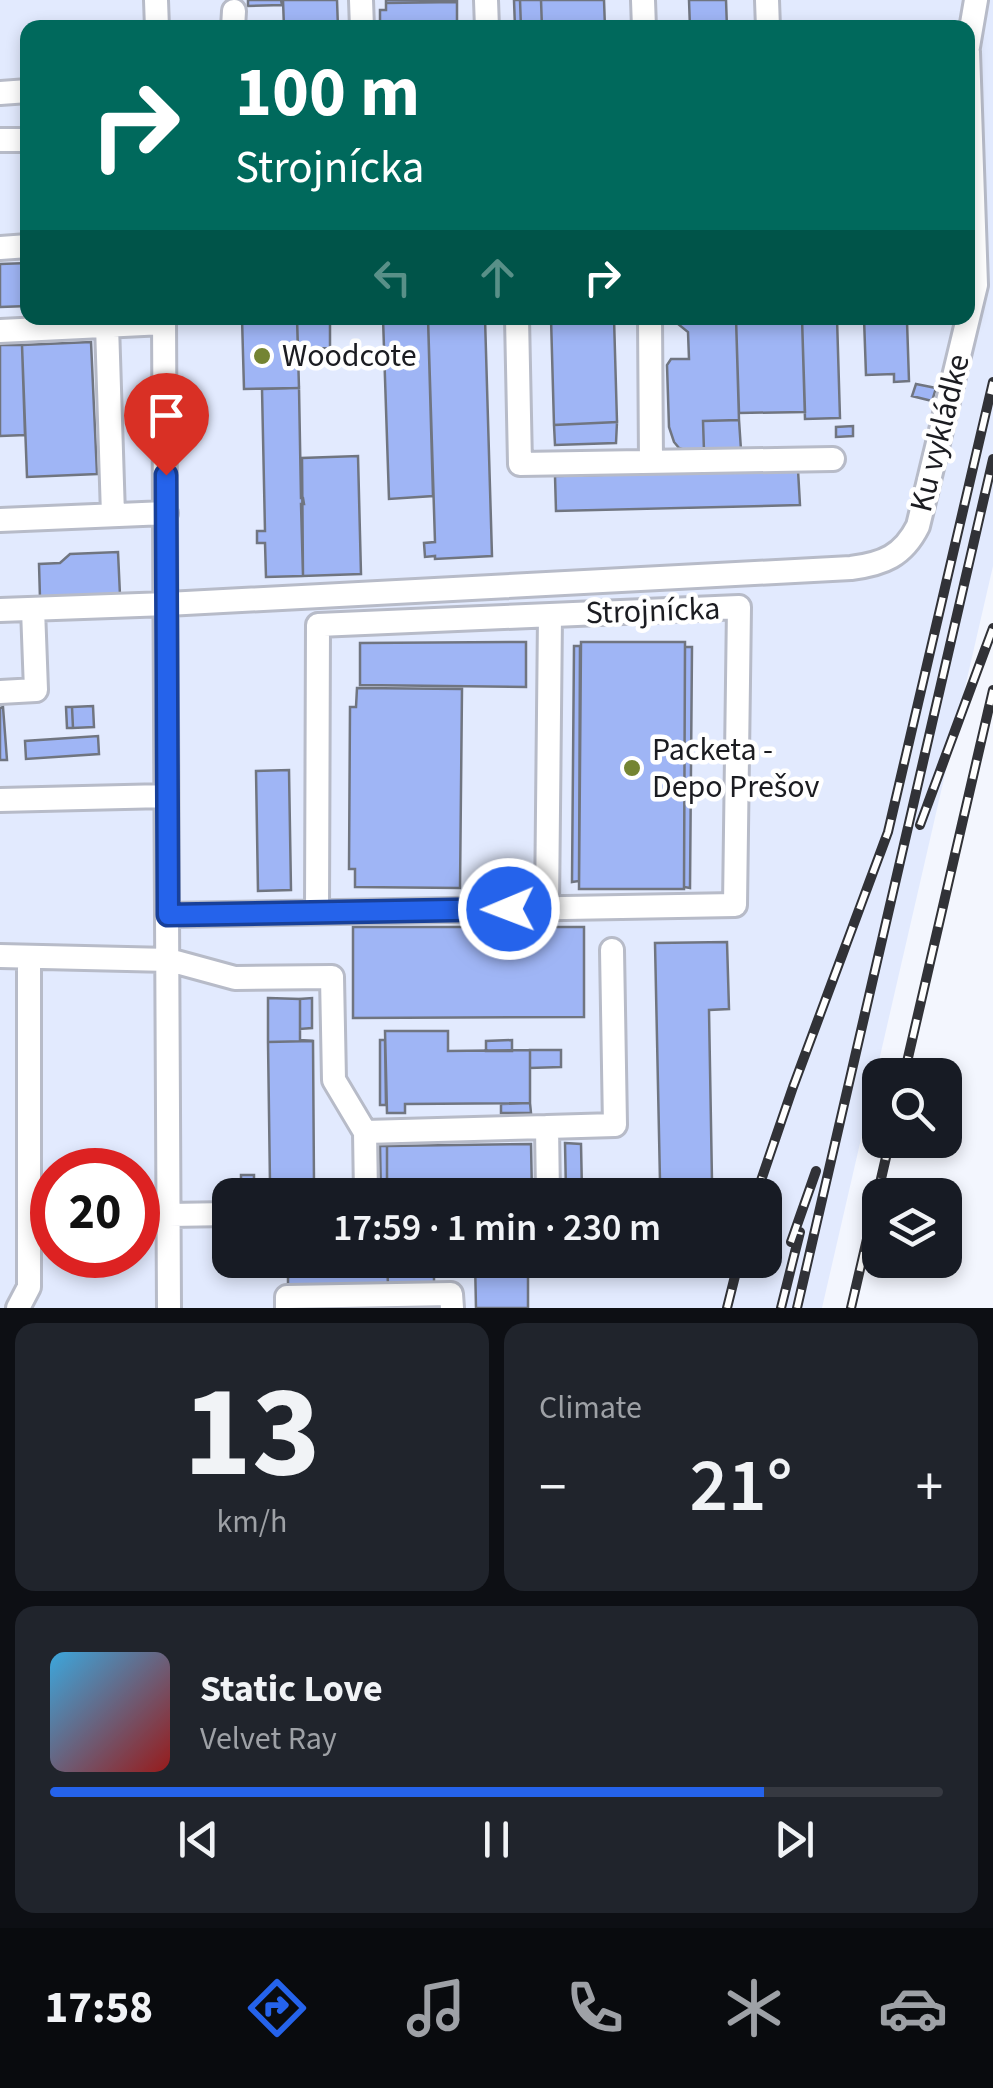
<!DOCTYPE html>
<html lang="en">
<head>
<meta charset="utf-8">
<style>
	:root { --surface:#171b24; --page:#20242c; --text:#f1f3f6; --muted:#9ea1a6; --line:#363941; --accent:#2563eb }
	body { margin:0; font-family:"Source Sans 3",sans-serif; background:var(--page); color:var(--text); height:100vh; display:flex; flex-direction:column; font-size:38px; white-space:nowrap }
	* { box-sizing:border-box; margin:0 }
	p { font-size:32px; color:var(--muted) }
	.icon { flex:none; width:55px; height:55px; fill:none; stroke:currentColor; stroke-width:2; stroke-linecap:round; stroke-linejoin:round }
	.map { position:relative; height:1308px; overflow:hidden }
	.side { display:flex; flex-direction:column; gap:15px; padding:15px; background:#0d0f14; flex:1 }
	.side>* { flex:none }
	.top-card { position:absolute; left:20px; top:20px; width:955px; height:305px; border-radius:20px; box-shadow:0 5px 15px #0003; background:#00695c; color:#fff; overflow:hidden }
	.controls { position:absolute; left:862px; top:1058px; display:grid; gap:20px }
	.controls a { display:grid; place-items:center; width:100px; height:100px; border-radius:20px; background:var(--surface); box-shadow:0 5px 15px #0003; font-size:50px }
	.speed { position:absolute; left:30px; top:1148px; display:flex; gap:20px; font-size:50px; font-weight:700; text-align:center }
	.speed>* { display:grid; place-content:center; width:130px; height:130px; border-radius:50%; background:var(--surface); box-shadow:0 5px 15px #0003; line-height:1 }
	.speed .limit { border:15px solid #d22; background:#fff; color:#111 }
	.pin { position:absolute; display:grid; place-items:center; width:85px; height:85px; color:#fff; margin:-102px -42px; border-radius:50% 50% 50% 0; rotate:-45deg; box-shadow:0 0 10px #0007 }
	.pin .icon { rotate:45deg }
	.me { position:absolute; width:110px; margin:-55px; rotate:269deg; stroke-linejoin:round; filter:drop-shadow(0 0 8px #0008) }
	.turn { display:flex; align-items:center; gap:35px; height:210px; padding:0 50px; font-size:45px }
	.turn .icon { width:130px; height:130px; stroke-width:2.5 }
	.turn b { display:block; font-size:70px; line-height:85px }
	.lanes { display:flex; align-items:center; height:95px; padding:0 50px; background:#0003; justify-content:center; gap:50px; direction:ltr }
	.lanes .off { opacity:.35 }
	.big { font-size:75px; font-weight:600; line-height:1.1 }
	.side .tile { flex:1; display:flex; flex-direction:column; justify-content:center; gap:15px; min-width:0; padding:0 35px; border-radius:20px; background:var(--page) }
	.side .dial { align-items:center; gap:0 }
	.dial b { font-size:130px; line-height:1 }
	.song { display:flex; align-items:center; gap:30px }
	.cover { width:120px; height:120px; border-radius:15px; background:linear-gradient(135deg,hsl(200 70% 55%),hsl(0 70% 35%)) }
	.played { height:10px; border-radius:5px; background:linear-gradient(90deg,var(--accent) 80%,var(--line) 80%) }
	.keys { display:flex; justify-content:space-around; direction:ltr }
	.heat { display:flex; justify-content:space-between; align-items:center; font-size:55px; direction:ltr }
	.side .tiles { flex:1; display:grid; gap:15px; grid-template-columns:1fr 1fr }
	.tile:last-child { grid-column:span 2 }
	.trip { position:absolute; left:212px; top:1178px; width:570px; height:100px; border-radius:20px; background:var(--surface); box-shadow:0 5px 15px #0003; font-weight:600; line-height:100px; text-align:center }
	.dock { display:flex; height:160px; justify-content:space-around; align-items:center; background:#090b0e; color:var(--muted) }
	.dock .icon { width:70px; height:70px }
	.dock .on { color:var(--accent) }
	.dock b { font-size:45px; color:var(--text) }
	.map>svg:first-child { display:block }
	.built { fill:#e2eafe; fill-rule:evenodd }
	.building { fill:#9fb5f5; stroke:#707580; stroke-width:2.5 }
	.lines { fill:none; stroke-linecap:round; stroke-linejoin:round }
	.minor-casing { stroke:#b7bbc8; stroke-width:28 }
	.minor { stroke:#fff; stroke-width:22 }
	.rail-casing { stroke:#313237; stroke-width:10 }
	.rail { stroke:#fff; stroke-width:6; stroke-dasharray:19; stroke-linecap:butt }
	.route-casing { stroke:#184099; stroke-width:25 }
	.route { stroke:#2563eb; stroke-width:18 }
	.poi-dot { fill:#748433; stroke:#fff; stroke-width:4 }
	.labels { text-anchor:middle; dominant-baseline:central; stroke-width:9; stroke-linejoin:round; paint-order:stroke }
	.poi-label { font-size:32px; fill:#1b1c21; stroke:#fff; text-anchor:start }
	.street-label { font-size:32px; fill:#1b1c21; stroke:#fff }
</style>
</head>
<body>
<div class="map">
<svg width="993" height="1308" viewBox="0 0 993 1308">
	<rect width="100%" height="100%" fill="#f3f6fe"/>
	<!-- built -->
	<path class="built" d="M0,0h993v566l-171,742h-822zM28,28h940v290h-940zM52,1170h86v85h-86zM230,1195h535v65h-535z"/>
	<!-- building -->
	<path class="building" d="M248,0h33l1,5 -34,1z
		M283,0h54l1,28h-54z
		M386,0h71v2l-71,1z
		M514,0h6l1,28h-6z
		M520,0h21l1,28h-21z
		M541,0h63l1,28h-63z
		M689,0h37l1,28h-37z
		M457,2v26h-66l-1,-6h-10v-12h6v-7z
		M28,263v43l-28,1v-43z
		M242,318h55l2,70 -55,1z
		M297,318h33v30l-32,1z
		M383,318h45l5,178 -44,3z
		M428,318h57l7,238 -57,3v-3l-10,1 -1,-14 11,-1z
		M551,318h63l3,104 -63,3z
		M678,318h58l3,102 -36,1 1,30h-17l-8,-3 -5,-6 -5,-15 -2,-62 4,-6h18l-1,-27 -10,-8z
		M736,318h66l3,94 -66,1z
		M802,318h35l3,100 -35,1z
		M864,318h22l1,3h20l2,60 -15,1v-8l-28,1z
		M91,342l6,132 -70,3 -5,-132z
		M0,345h22l3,90 -25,1z
		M916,384l20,4 -4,13 -20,-5z
		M299,388l2,110h2l1,6h-3l2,72 -37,1 -1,-34h-8v-12h8l-3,-142z
		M739,420l2,30 -37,1 -1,-30z
		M617,422l-1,21 -61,2 -1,-20z
		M853,426v10l-17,1v-10z
		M358,456l3,118 -58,2 -1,-118z
		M798,470l2,35 -244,6 -1,-35z
		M118,552l2,43 -80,3 -1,-34 21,-1 10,-9z
		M526,642v45l-166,-2v-42z
		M581,642h104l-1,247h-105z
		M574,646h6l-1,235 -7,1z
		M685,647h7l-2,241 -6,-1z
		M357,688l105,1 -2,199 -105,-1v-18h-6l1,-162h6z
		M93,706l1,21 -21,1 -1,-21z
		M3,707l4,53h-7v-52z
		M66,707h6l1,21h-6z
		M98,736l1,18 -73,5 -1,-18z
		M289,770l2,120 -33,1 -2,-120z
		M353,927h231v90l-231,1z
		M727,942l2,67 -20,1 3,171h-52l-5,-238z
		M268,998l32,1v41l13,1 -45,1z
		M312,998v30l-12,1v-30z
		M385,1031h63v20l82,-1v53l-125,1v9h-18z
		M380,1040h5l1,65h-6z
		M512,1040v11h-26v-10z
		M313,1041l1,143h-44l-2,-142z
		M530,1050h31v17l-31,1z
		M530,1103l1,10h-30v-9z
		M565,1143l16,1 1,48 -16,1z
		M531,1144l1,51h-145v-49z
		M380,1146h7v49h-6z
		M241,1175h13v14h-13z
		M288,1260h99l1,25h-86v4l-1,-3 -13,-1z
		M387,1260h47v23l-46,2z
		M475,1260h53v48h-52z"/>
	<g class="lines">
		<defs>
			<path id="minor" d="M156,0l1,28
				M361,0l1,28
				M486,0l1,28
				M643,0l1,28
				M767,0l1,28
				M233,28l1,-17
				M968,47l8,-47
				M0,93l28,-2
				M0,140h28
				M0,248l28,-2
				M164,318l5,990
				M517,318l3,146 313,-5
				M650,318l1,144
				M107,325l6,190
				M0,331l164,-8
				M0,520l166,-7
				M0,610l167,-6 684,-36c32,-4 52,-12 67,-42l58,-241 -8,-233
				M0,692l36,-2 -3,-81
				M0,800l166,-4
				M547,908l3,-292
				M168,915c189,-3 378,-7 567,-10l4,-298 -421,18 -1,287
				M0,956l169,4 66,18 97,-1 2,103 31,52
				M547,1127l68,-2 -3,-175
				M366,1195l-1,-63 182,-5 1,68
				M169,1215l61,-1
				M18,1308l11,-21v-330
				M287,1308v-11l164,-3 1,14"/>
		</defs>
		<!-- minor casing -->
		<use href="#minor" class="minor-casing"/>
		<!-- minor -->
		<use href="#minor" class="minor"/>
		<defs>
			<path id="rail" d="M920,825l73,-197
				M904,1075l89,-385
				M756,1195l37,-108 95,-255 105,-450
				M791,1242l25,-71
				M727,1308l12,-48
				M781,1308l19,-76
				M797,1308l196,-849
				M851,1308l39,-168"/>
		</defs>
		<!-- rail casing -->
		<use href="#rail" class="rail-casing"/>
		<!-- rail -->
		<use href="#rail" class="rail"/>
	</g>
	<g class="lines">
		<defs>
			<path id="route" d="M166,475l2,440 341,-6"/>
		</defs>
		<!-- route casing -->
		<use href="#route" class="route-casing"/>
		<!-- route -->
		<use href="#route" class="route"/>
	</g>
	<!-- markers -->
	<g class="poi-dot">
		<circle cx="262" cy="356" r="10"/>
		<circle cx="632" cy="768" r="10"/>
	</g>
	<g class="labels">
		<!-- poi labels -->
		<g class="poi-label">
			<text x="282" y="356">Woodcote</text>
			<text x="652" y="750">Packeta -<tspan x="652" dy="37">Depo Prešov</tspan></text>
		</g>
		<!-- street labels -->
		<g class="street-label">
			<text transform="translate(940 433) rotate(-76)">Ku vykládke</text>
			<text transform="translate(653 611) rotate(-2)">Strojnícka</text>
		</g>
	</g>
</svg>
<div class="controls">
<a><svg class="icon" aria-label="search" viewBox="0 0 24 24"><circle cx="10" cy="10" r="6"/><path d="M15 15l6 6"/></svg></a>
<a><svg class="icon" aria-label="layers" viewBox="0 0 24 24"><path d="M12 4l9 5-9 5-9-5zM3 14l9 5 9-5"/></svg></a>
</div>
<div class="speed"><div class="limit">20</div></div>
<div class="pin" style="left:166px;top:475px;background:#d93025"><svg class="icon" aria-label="arrive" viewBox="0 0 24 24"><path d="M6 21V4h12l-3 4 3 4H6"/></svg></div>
<svg class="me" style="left:509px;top:909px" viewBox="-20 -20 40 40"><circle r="17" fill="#2563eb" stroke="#fff" stroke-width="3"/><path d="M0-11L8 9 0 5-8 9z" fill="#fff"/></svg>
<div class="trip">17:59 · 1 min · 230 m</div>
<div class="top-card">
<div class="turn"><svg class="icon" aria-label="right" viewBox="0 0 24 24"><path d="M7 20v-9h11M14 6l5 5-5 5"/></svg><div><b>100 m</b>Strojnícka</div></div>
<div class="lanes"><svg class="icon off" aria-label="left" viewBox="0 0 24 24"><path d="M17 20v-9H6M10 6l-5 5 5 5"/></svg><svg class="icon off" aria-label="ahead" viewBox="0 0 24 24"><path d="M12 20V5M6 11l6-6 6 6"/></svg><svg class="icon" aria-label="right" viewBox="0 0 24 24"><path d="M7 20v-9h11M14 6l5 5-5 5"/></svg></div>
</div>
</div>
<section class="side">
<div class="tiles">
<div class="tile dial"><b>13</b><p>km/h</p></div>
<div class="tile"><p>Climate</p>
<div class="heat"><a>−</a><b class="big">21°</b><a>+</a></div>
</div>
<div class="tile">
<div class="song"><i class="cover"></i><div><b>Static Love</b><p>Velvet Ray</p></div></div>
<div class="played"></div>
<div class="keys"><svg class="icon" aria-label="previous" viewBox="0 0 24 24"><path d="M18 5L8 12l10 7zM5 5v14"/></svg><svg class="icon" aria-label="pause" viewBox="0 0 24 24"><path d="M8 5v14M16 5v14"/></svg><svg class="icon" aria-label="next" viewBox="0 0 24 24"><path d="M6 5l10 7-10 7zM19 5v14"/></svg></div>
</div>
</div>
</section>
<nav class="dock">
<b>17:58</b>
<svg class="icon on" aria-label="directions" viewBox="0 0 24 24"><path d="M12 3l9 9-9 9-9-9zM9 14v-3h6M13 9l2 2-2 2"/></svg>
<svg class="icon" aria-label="music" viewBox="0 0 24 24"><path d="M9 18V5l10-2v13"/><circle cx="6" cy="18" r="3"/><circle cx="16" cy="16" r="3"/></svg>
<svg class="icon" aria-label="phone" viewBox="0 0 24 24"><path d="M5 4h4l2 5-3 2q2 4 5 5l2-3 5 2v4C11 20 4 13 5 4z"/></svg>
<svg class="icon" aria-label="climate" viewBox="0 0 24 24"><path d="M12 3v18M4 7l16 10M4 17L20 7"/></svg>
<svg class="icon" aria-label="car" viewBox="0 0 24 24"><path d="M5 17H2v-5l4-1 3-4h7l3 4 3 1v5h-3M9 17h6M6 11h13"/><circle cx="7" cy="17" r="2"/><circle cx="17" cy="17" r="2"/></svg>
</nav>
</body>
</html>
